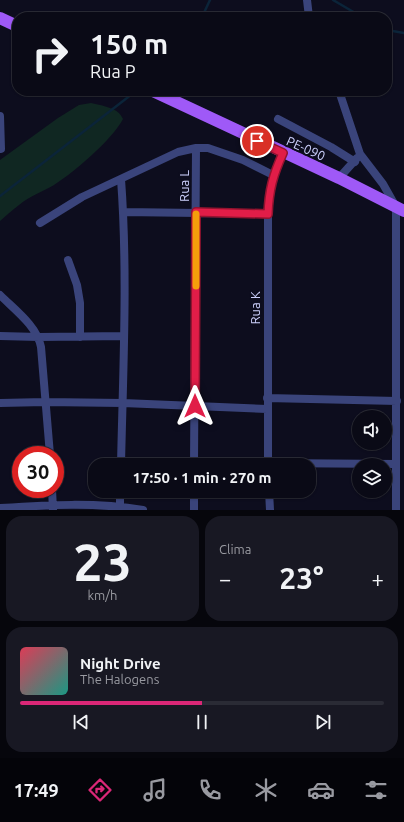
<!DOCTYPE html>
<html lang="pt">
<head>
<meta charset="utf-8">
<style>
	:root { --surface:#0a0a16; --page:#181823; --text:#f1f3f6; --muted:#999aa1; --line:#2a2b35; --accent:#db2777 }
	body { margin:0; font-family:Ubuntu,sans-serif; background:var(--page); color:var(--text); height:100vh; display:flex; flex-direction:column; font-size:15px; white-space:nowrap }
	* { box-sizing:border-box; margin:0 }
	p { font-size:13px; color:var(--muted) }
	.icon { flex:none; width:22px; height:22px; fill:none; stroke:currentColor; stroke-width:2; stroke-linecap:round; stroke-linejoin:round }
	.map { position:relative; height:510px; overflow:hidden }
	.details { display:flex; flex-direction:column; gap:6px; padding:6px; background:#06060c; flex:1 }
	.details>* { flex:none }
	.guide { position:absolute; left:12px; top:12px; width:380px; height:84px; border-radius:16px; box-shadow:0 1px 3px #0004,0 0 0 1px var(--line); background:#0a0a16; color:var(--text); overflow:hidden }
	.buttons { position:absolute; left:352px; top:410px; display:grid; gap:8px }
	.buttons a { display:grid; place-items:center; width:40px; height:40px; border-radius:50%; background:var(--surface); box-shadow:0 1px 3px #0004,0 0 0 1px var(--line); font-size:20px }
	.speed { position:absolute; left:12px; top:446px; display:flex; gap:8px; font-size:20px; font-weight:700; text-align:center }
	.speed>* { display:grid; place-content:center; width:52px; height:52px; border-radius:50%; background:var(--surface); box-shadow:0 1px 3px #0004,0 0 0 1px var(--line); line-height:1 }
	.speed .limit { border:6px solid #d22; background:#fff; color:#111 }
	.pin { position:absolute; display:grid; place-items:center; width:34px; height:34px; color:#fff; margin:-17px; border:2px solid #fff; border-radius:50%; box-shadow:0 1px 4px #0007 }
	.me { position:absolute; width:44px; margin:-22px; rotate:0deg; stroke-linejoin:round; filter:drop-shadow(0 0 3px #0008) }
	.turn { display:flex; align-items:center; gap:14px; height:84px; padding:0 12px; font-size:18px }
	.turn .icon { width:52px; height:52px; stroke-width:2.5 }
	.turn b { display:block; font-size:28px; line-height:34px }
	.big { font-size:30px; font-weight:700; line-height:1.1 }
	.details .tile { flex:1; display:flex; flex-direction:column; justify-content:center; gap:6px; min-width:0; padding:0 14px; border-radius:16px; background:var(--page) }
	.details .dial { align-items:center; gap:0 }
	.dial b { font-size:52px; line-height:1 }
	.song { display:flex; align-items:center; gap:12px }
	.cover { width:48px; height:48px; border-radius:6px; background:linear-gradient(135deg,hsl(350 70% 55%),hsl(170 70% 35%)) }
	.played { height:4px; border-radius:2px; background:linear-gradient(90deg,var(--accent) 50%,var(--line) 50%) }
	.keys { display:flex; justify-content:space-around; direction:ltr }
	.heat { display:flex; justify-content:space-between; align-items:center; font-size:22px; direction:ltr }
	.details .tiles { flex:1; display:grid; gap:6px; grid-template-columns:1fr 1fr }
	.tile:last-child { grid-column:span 2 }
	.trip { position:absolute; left:88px; top:458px; width:228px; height:40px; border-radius:16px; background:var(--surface); box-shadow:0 1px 3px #0004,0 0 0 1px var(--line); font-weight:700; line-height:40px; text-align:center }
	.dock { display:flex; height:64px; justify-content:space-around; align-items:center; background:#040409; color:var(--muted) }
	.dock .icon { width:28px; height:28px }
	.dock .active { color:var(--accent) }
	.dock b { font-size:18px; color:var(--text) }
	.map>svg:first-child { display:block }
	.green { fill:#102722 }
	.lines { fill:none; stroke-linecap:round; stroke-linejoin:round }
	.stream { stroke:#0b2439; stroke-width:2.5 }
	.street { stroke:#3a447b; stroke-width:8 }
	.primary { stroke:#9f59f7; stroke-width:12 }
	.route-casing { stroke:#92132f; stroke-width:10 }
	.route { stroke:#e11d48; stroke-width:7 }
	.slow { stroke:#f59e0b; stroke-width:7 }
	.labels { text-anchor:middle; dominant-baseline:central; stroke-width:4; stroke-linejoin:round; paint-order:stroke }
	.street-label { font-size:13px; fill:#ccd0fc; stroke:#0d0d1e }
</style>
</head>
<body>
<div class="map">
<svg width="404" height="510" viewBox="0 0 404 510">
	<rect width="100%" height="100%" fill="#0d0d1e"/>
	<!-- green -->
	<path class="green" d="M91,103c11,3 27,4 32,16 -11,21 -49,53 -69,66 -12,7 -24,11 -35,20 -7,5 -13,11 -19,16v-61l58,-42 21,-13z"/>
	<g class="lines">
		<!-- stream -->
		<path class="stream" d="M333,0l29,17
			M202,17l8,-17
			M387,30l17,3
			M0,196l136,-105"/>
		<!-- street -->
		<path class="street" d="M307,0l2,17
			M339,91l21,63 23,30 13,23v303
			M0,116l1,33
			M278,119l53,28 24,15
			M339,178l18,-20
			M121,179c7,95 2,191 0,286
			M123,212l145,2
			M40,223l42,-26 96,-45 18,-4h12l35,12 30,15
			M68,260l9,25 3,18v34
			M0,295c15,15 37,31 41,52l9,108
			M0,336l39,1 85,-1
			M267,398l130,3
			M0,403l45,-1 78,1 144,6
			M268,463l128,1
			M194,465l2,-317
			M268,465v-251c1,-24 5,-39 15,-61
			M52,489l1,21
			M269,491l1,19
			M0,508c48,-3 96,-6 143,2
			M120,510v-19
			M194,510v-19"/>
		<!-- primary -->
		<path class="primary" d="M0,18l17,8
			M153,91l186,87 65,33"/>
	</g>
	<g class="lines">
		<defs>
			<path id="route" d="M195,406l1,-194 72,2c1,-24 5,-39 15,-61l-26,-12"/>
		</defs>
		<!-- route casing -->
		<use href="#route" class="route-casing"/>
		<!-- route -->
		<use href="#route" class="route"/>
		<!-- slow -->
		<path class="slow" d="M196,286v-72"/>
	</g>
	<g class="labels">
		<!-- street labels -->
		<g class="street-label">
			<text transform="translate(306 148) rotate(24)">PE-090</text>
			<text transform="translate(184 186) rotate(-90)">Rua L</text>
			<text transform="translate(255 308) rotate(-90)">Rua K</text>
		</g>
	</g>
</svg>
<div class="buttons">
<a><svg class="icon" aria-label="sound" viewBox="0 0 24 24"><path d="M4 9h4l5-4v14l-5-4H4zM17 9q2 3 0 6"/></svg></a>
<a><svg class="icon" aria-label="layers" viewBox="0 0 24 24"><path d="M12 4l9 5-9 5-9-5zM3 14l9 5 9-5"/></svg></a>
</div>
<div class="speed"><div class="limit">30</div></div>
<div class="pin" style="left:257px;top:141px;background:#d93025"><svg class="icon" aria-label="arrive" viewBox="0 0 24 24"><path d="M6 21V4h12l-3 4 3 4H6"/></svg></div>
<svg class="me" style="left:195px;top:406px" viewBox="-20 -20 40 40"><path d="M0-17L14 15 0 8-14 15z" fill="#e11d48" stroke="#fff" stroke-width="4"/></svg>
<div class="trip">17:50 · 1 min · 270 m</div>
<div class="guide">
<div class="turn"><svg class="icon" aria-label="right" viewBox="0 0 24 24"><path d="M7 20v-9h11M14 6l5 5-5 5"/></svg><div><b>150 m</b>Rua P</div></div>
</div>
</div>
<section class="details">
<div class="tiles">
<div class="tile dial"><b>23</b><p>km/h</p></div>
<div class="tile"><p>Clima</p>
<div class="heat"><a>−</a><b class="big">23°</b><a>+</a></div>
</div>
<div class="tile">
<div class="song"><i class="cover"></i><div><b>Night Drive</b><p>The Halogens</p></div></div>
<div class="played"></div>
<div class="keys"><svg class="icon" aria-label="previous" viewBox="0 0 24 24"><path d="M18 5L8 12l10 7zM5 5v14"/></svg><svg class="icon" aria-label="pause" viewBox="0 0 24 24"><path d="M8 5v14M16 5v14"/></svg><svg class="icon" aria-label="next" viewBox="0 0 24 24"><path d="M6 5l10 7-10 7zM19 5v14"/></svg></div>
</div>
</div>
</section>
<nav class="dock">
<b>17:49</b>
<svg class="icon active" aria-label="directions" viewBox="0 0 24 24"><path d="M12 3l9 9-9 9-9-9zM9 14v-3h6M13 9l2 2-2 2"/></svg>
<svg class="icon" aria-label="music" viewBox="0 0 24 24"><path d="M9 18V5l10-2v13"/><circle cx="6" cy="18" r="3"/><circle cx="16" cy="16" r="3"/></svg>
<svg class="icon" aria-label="phone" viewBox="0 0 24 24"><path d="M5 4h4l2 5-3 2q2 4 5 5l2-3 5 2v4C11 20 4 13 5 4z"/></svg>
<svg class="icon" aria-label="climate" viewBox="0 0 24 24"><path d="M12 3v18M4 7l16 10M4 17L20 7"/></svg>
<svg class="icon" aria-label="car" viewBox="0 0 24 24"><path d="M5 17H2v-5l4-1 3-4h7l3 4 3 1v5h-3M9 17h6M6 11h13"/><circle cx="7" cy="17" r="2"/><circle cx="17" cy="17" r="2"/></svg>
<svg class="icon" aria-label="filters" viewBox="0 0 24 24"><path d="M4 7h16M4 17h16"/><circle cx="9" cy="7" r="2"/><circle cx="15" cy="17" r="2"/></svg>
</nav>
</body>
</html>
